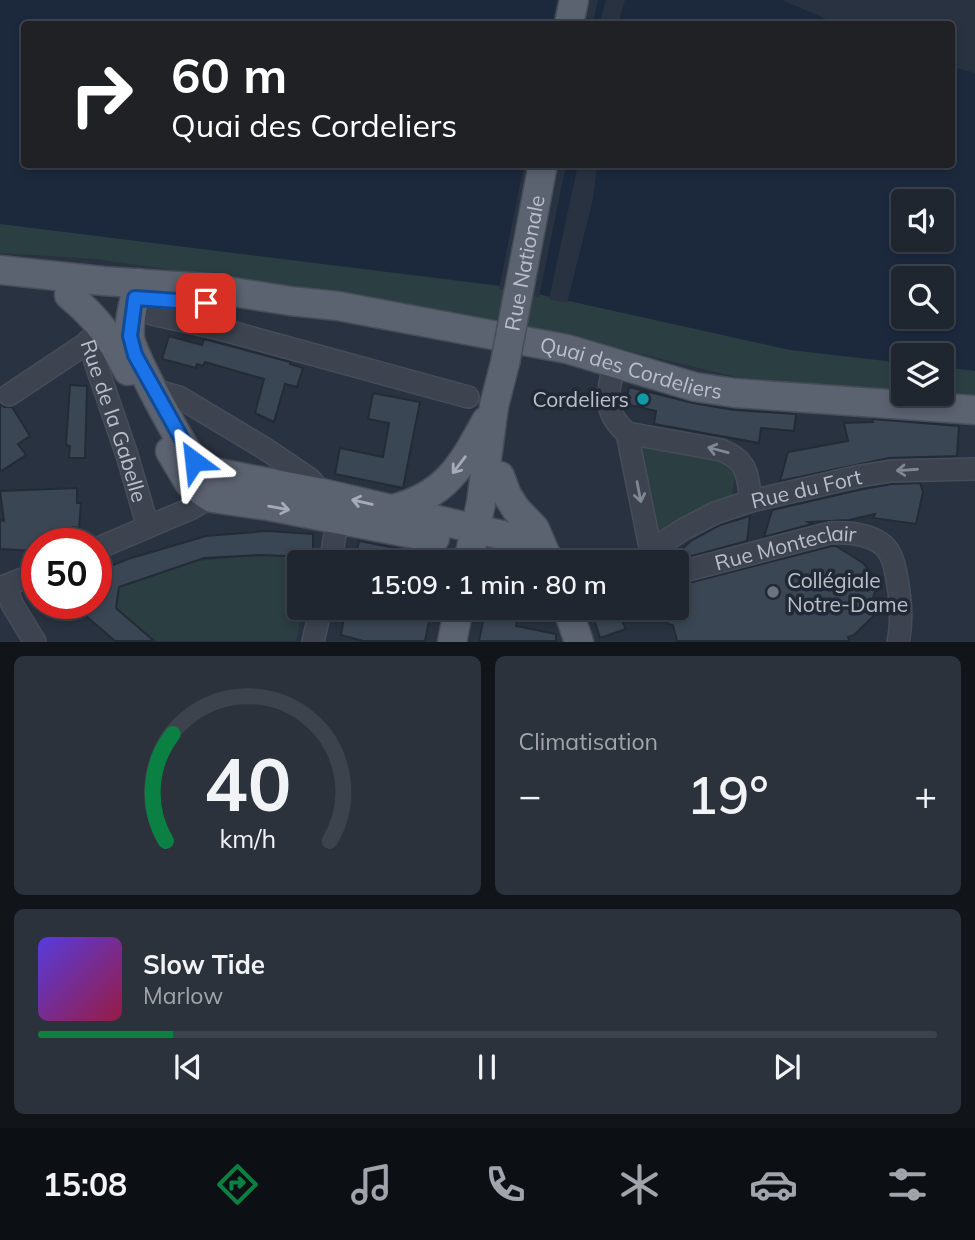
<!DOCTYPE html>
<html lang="fr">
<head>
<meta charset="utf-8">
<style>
	:root { --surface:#1f2630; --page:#2c323c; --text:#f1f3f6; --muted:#a1a5ab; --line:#3c434c; --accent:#0b8043 }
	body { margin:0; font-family:Mulish,sans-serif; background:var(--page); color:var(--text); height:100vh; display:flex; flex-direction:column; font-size:26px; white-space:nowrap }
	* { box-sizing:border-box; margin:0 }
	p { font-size:23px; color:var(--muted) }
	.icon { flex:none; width:38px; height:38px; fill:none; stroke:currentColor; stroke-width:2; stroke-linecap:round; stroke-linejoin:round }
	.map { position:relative; height:642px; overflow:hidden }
	.sheet { display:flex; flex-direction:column; gap:14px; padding:14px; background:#11151a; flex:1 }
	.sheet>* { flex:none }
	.top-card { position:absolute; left:21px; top:21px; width:934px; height:147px; border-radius:7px; box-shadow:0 4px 10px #0003,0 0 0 2px var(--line); background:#202124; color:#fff; overflow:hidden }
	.fabs { position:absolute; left:891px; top:189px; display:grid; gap:14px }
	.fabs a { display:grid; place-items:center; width:63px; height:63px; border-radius:7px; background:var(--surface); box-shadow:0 4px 10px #0003,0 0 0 2px var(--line); font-size:35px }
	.speed { position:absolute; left:21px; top:528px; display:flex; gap:14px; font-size:35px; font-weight:700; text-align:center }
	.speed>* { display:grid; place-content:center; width:91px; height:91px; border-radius:50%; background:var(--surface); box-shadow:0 4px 10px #0003,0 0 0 2px var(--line); line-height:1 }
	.speed .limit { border:10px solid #d22; background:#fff; color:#111 }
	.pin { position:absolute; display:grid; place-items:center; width:60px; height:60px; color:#fff; margin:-30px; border-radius:14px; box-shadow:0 4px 10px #0006 }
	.me { position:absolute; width:77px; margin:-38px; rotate:330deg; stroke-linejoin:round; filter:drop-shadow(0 0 5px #0008) }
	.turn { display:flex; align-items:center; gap:24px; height:147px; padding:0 35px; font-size:32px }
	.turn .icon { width:91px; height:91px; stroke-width:2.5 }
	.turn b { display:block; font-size:49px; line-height:60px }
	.big { font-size:52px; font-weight:600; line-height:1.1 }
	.sheet .tile { flex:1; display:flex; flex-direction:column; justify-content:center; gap:10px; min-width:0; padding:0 24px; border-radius:10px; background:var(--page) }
	.sheet .dial { align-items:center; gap:0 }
	.dial svg { height:182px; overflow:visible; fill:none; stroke:var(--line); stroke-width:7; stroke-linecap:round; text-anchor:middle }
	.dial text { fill:var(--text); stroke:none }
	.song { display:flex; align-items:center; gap:21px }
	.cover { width:84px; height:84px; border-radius:10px; background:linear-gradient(135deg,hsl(250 70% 55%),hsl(340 70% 35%)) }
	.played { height:7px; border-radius:4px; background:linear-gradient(90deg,var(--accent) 15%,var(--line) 15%) }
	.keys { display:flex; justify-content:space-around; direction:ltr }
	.heat { display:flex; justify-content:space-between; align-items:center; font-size:38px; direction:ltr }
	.sheet .tiles { flex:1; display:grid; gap:14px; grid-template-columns:1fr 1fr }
	.tile:last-child { grid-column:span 2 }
	.trip { position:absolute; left:287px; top:550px; width:402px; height:70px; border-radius:7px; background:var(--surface); box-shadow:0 4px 10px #0003,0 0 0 2px var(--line); font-weight:600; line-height:70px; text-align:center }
	.menu { display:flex; height:112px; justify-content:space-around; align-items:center; background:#0c0f13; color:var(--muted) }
	.menu .icon { width:49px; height:49px }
	.menu .active { color:var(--accent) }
	.menu b { font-size:32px; color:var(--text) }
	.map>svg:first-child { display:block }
	.green { fill:#2b3e41 }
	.water { fill:#1c293d; fill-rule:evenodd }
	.pier { fill:#293240 }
	.building { fill:#3b4655; stroke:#232b37; stroke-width:2 }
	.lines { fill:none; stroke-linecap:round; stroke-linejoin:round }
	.minor-casing { stroke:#464d59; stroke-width:24 }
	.major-casing { stroke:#464d59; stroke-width:31 }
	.minor { stroke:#3d4450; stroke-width:21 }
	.major { stroke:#5b6370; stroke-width:28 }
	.major-bridge-casing { stroke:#464d59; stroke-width:31; stroke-linecap:butt }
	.major-bridge { stroke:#5b6370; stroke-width:28 }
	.oneway { stroke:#818893 }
	.oneway2 { stroke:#a6adb8 }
	.route-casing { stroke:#114b97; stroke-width:18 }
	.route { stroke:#1a73e8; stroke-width:12 }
	.culture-dot { fill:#0f9aa8; stroke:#212935; stroke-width:2.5 }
	.worship-dot { fill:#6b7280; stroke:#212935; stroke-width:2.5 }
	.labels { text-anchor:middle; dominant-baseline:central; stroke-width:7; stroke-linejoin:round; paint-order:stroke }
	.street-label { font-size:21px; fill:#b9c0ca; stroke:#212935 }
	.poi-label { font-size:21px; fill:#b9c0ca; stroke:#212935; text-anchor:end }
</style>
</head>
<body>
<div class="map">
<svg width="975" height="642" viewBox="0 0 975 642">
	<rect width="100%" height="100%" fill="#293240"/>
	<!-- green -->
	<path class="green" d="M0,220l451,49 452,89v33l-167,-14 -194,-47 -175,-33 -272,-38 -95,-6z
		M942,365l33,6v25l-33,-2z
		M633,447l91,10 12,14 -5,29 -73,36z
		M260,555l53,2 -1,5h-13v45h4l-7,34h-142l-38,-33 2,-21 78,-26z"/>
	<!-- water -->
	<path class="water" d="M0,0h782l56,24h-814v140h928v-97l23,6v298l-33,-4v-12h-39v8l-113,-13 -289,-64 -501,-62zM903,201h39v39h-39zM903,278h39v39h-39z"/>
	<!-- pier -->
	<path class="pier" d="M557,0h41l-5,24h-41z
		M606,0h19l-7,24h-19z
		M524,165h42l-27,132 -40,-8z
		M578,165h19l-4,34 -26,104 -18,-4z"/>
	<!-- building -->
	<path class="building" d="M169,336l33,9 2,-6 86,23v2l13,4 -6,19 -12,-3 -11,38 -19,-9 9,-34 -59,-17 -2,4 -6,-2 -1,4 -34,-9z
		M70,385l17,1 -2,72h-16l1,-12 -4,-1z
		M629,387l64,16 41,7 62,4 -2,17 -33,-3 -2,15 -105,-19 2,-13 -30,-7z
		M373,393l47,9 -17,86 -68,-14 5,-26 43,9 6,-34 -21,-4z
		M0,404l4,3h8l18,29 -12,8 8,11 -26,17z
		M872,419l87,7 -2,30 -68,2 -109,23 8,-29 60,-11 -4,-18 29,-1z
		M920,483l3,9 -7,32 -43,-6 2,-4 -26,6 -41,2 4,2 -48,13 8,-27 91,-21 29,-5z
		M77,488v15h4l-2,25 -6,-1 -1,12 -12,-1v6h-23v7l-37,-2v-29l4,1 -4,-30z
		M750,516l-3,25 -74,20 -1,-3 20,-18 28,-15z
		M267,531l46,3v23l-53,-2 -56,3 -85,29 -3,21 38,33h-39l-43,-37h24v-32l32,-13 78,-23z
		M359,541l68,13 -1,8h-71z
		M832,546h4l27,17 12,15 -3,4 5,4 -6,18h15l-32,31 -6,2 1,4h-172l-4,-16 -5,-1 -5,-17h14v-21z
		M408,607h24l-7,34h-62l-22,-6 4,-25 40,9 2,-9 20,4z
		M486,607h33l-3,19 40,8v7h-77z
		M590,607h63l1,3 -32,11 4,8 -26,9z"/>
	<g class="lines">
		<defs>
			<g id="minor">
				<path d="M149,299v9l3,6 68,15 248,68"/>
				<path id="s1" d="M88,341l39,114 21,72"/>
				<path d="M615,362c-7,29 -14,49 12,71l26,129"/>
				<path d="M154,390l25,7 85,51 46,31 12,14"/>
				<path d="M9,395l90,-60"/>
				<path d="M627,433l94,17c28,11 26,25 30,51"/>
				<path d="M96,549l94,-40 32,-18"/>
				<path id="s2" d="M650,551l34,-22 31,-16 36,-12 109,-25 31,-5 84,-2"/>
				<path d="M330,562l8,-43"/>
				<path id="s3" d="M677,573l153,-40c19,-1 50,1 60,21 6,11 7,26 9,38 2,17 3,32 -1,50"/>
				<path d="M6,586l6,18 23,38"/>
				<path d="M0,588l37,-15"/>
				<path d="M313,642l8,-35"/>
			</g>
			<g id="major">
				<path d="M569,24l5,-24"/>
				<path id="s4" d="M0,270l103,11 105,7 82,13 48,5 229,43 128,38 40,6 240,17"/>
				<path d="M138,283c-3,17 -10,36 -8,54 1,16 53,112 65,125 5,5 13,8 19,10l108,21 197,46 14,7 16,14"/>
				<path d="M69,295c29,24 42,43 59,76"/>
				<path d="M170,451l19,32 23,15 56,8 167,32"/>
				<path d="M500,476l7,19 9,14 19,20 12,28"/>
				<path d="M393,509c53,-14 68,-42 93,-88"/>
				<path d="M468,562l13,-59 13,-97 11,-43"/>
				<path d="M567,607l12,35"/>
				<path d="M452,642l7,-35"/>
			</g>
		</defs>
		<!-- minor casing -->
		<use href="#minor" class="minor-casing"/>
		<!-- major casing -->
		<use href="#major" class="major-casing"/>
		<!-- minor -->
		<use href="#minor" class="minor"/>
		<!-- major -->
		<use href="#major" class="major"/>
		<defs>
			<g id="major-bridge">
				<path id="s5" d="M505,363l38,-199"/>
			</g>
		</defs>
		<!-- major-bridge casing -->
		<use href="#major-bridge" class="major-bridge-casing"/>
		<!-- major-bridge -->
		<use href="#major-bridge" class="major-bridge"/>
	</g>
	<!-- one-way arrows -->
	<defs><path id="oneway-shaft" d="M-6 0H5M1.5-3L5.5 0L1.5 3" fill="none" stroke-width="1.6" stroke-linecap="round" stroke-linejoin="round" transform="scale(1.75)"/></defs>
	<g class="oneway">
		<use href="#oneway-shaft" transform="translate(718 450) rotate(-165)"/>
		<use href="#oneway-shaft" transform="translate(907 470) rotate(176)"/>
		<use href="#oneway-shaft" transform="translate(639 492) rotate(79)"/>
	</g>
	<g class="oneway2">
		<use href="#oneway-shaft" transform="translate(459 465) rotate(127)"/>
		<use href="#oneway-shaft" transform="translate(362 502) rotate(-167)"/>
		<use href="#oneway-shaft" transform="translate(279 508) rotate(10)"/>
	</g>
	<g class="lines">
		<defs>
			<path id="route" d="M194,461l-59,-106 -5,-19 5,-38 71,5"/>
		</defs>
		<!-- route casing -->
		<use href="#route" class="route-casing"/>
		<!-- route -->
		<use href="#route" class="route"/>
	</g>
	<!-- markers -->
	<circle class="culture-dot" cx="643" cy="399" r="7"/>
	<circle class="worship-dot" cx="773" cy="592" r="7"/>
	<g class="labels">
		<!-- street labels -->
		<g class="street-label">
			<text stroke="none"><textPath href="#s5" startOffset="102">Rue Nationale</textPath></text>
			<text stroke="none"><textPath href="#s4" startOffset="640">Quai des Cordeliers</textPath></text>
			<text stroke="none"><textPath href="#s1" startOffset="84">Rue de la Gabelle</textPath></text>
			<text stroke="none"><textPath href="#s2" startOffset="170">Rue du Fort</textPath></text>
			<text stroke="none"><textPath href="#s3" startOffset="112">Rue Monteclair</textPath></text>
		</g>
		<!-- poi labels -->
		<g class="poi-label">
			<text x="629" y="399">Cordeliers</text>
			<text x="787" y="580" text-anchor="start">Collégiale<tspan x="787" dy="24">Notre-Dame</tspan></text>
		</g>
	</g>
</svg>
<div class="fabs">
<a><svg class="icon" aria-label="sound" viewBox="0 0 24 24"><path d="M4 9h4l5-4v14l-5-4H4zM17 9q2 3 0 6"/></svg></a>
<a><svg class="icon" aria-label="search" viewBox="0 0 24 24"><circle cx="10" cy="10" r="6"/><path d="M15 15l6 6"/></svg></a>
<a><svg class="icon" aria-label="layers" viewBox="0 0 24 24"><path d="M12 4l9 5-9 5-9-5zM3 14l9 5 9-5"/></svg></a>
</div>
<div class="speed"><div class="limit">50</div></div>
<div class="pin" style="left:206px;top:303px;background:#d93025"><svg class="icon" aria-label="arrive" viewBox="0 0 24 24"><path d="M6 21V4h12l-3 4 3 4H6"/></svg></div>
<svg class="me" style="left:194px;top:461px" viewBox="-20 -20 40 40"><path d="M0-17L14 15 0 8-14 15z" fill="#1a73e8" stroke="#fff" stroke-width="4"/></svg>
<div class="trip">15:09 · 1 min · 80 m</div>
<div class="top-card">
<div class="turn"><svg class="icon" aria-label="right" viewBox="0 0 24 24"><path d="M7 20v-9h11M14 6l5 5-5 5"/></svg><div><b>60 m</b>Quai des Cordeliers</div></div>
</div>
</div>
<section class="sheet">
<div class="tiles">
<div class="tile dial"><svg viewBox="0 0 100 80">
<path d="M14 69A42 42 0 1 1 86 69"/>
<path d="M14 69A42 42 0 0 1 17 22" stroke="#0b8043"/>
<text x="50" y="56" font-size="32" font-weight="700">40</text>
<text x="50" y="72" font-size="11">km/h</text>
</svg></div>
<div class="tile"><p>Climatisation</p>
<div class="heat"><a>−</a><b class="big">19°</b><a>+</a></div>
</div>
<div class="tile">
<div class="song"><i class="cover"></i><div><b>Slow Tide</b><p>Marlow</p></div></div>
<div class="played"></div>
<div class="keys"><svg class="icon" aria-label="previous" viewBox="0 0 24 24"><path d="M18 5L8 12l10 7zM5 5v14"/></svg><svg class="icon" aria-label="pause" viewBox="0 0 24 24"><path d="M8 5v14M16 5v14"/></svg><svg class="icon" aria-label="next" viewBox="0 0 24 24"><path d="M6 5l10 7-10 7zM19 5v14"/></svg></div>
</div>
</div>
</section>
<nav class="menu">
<b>15:08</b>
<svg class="icon active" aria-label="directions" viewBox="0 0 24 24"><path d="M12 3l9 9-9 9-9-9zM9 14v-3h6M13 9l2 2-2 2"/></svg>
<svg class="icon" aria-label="music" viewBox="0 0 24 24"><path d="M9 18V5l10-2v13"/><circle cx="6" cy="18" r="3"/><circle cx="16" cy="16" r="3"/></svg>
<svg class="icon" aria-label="phone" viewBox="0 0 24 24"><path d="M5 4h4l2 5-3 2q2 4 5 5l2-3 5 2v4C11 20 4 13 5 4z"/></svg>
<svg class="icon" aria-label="climate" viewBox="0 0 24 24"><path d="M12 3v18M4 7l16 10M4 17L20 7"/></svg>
<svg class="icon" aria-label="car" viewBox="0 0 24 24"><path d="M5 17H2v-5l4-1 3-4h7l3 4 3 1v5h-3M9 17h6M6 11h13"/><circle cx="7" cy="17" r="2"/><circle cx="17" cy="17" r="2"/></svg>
<svg class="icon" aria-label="filters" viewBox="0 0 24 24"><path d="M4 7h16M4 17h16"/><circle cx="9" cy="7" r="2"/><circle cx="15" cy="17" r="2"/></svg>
</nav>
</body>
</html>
